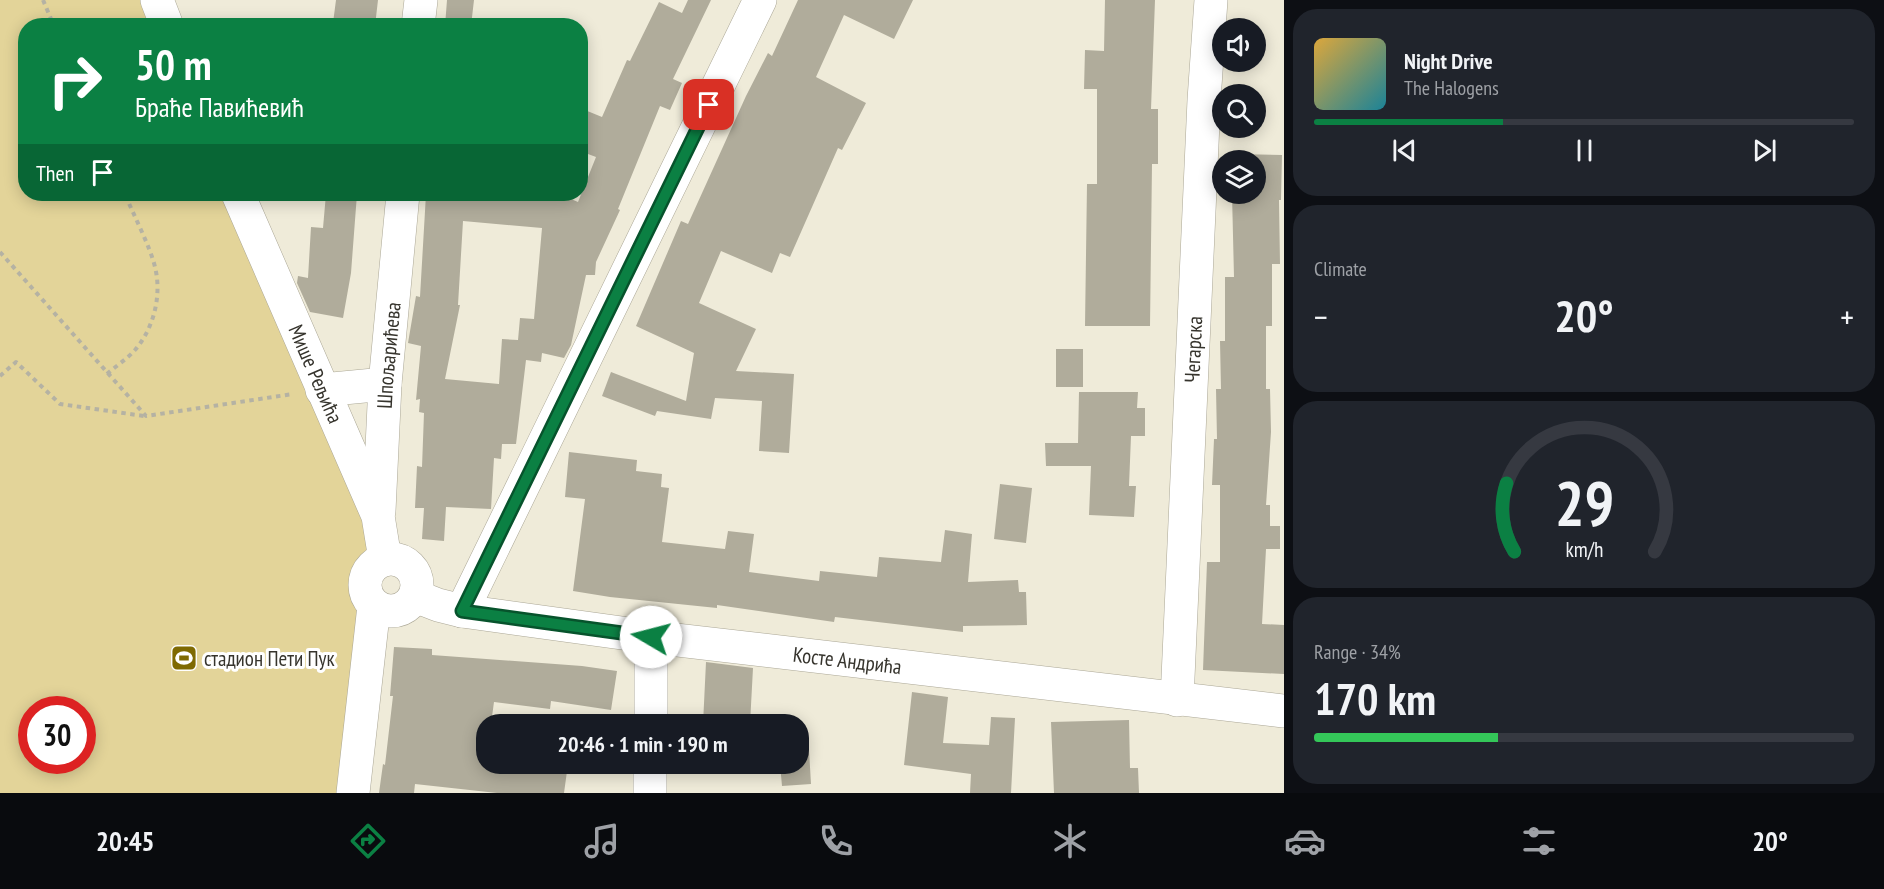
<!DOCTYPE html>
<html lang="en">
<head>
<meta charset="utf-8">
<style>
	:root { --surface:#171b24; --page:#20242c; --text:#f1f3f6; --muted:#9ea1a6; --line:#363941; --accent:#0b8043 }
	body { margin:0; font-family:"PT Sans Narrow",sans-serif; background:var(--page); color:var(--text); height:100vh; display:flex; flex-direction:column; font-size:22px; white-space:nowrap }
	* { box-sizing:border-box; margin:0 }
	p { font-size:20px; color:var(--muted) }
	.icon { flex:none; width:33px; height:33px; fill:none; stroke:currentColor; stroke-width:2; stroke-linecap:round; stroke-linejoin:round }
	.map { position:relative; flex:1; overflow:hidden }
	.drawer { display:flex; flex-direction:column; gap:9px; padding:9px; background:#0d0f14; width:600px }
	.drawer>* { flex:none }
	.guide { position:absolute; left:18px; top:18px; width:570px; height:183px; border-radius:24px; box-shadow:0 3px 15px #0003; background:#0b8043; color:#fff; overflow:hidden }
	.controls { position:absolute; left:1212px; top:18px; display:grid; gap:12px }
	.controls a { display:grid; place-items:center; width:54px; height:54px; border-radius:50%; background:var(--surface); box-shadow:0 3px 15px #0003; font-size:30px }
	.speed { position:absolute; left:18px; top:696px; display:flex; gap:12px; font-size:30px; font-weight:700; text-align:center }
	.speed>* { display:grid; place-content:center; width:78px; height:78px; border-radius:50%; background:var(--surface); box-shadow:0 3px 15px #0003; line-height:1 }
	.speed .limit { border:9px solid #d22; background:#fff; color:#111 }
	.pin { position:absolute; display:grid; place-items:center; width:51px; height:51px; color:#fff; margin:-26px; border-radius:12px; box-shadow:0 3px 9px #0006 }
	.me { position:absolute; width:66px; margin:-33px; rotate:278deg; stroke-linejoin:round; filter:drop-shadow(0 0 4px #0008) }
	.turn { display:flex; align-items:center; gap:21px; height:126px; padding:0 18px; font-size:27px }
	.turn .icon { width:78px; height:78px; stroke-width:2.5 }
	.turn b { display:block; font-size:42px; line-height:51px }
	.then { display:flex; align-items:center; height:57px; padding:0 18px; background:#0003; gap:12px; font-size:22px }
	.big { font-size:45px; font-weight:600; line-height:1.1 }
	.drawer .tile { flex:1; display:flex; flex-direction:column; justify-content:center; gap:9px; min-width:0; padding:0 21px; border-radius:24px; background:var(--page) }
	.drawer .dial { align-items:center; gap:0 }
	.dial svg { height:156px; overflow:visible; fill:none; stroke:var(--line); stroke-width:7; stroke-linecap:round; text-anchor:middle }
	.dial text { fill:var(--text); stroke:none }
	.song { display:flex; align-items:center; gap:18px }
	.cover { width:72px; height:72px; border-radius:9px; background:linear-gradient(135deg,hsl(40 70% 55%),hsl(190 70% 35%)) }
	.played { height:6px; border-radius:3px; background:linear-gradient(90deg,var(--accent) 35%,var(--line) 35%) }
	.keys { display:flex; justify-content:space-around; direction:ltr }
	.heat { display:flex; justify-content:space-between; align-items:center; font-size:33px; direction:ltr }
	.charge { height:9px; border-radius:4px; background:linear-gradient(90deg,#34c759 34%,var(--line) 0) }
	.trip { position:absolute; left:476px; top:714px; width:333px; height:60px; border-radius:24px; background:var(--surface); box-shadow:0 3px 15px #0003; font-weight:600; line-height:60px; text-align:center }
	.menu { display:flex; height:96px; justify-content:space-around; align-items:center; background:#090b0e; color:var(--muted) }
	.menu .icon { width:42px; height:42px }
	.menu .on { color:var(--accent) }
	.menu b { font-size:27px; color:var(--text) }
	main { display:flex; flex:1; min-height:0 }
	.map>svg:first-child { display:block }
	.green { fill:#e3d499; fill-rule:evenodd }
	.building { fill:#b0ac9b; fill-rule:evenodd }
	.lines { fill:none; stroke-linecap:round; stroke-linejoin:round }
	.minor-casing { stroke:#aba796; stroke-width:34 }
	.path { stroke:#b5b2a3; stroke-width:4; stroke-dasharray:4.5 4.5; stroke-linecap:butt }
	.minor { stroke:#fff; stroke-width:33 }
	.route-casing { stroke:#07532c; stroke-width:15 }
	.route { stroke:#0b8043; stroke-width:10 }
	.labels { text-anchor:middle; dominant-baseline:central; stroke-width:6; stroke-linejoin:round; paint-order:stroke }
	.street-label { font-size:21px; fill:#36342d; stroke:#fff }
	.poi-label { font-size:21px; fill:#36342d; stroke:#fff; text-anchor:start }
</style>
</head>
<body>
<main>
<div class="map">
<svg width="1284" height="793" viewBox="0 0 1284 793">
	<rect width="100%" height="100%" fill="#efebd9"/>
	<!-- green -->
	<path class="green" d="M0,0h159l11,25 -144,1v168h211l148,365c-18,7 -24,22 -17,40l-15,194h-353zM32,710h50v50h-50z"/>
	<!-- building -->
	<path class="building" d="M336,0h42l-3,26 -42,-3z
		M447,0h27l-3,26h-26z
		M688,0h23l-38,79 9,4 -12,27 -10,-4 -42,103 2,1 -24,52 -1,13h-9l-15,70 -7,13 -22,-5 -1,9 -15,-2 -10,84h-14l-1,15 -7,-1 -3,51 -45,-2 -2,34 -22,-2 2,-31h-9l2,-42 5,1 2,-54 -5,-1 1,-13 -4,1 5,-54 -13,-3 8,-47 4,1 6,-103h133l19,8 18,-45 -16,-6v-43l22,9 25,-57 3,1 29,-59 23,11zM463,221l79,7 -8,91 -14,-1 -2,22 -16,-1 -3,45 -54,-5 15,-74h-2z
		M798,0h115l-19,39 -50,-24 -28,62 50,26 -24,47 -4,-2 -48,109 -10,-4 -8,20 -51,-22 -22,52 57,26 -20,42 58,3 -5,79 -30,-2 3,-50 -47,-3 -4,21 -54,-8 -2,5 -53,-20 9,-24 75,29 8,-48 -58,-27 45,-105 7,3 58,-128 22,-43 4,3z
		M1105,0h50l-4,109h7v55h-6l-2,162h-65l2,-142h10v-95h-13l1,-39 19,1z
		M1233,154l49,1 -1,45h-2l1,64h-8v62h-6v63h4l1,43 -5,73h4v21h10v23h-14l-4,75 22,1v49l-81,-4 4,-108h13v-77h-8l2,-46h3l-1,-50h5l-1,-48h5v-64h9l-2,-83h24v-34h-24z
		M326,194h31l-6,79 -8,45 -33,-6 -13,-29 1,-7 10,2 3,-51 12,1z
		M1056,349h27v38h-27z
		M1079,392h59l-1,16h8v28h-14l-2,50h7l-2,31 -45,-2 2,-49h-45l-1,-23h33z
		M569,452l68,8 -1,11 26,3 -1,13 8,1 -7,54 63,7 3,-18 26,3 -5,38 70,9 1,-10 57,6 2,-20 62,5 4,-32 27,4 -4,48 50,-2 1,12h7l1,33 -64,1v6l-128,-15 -1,5 -117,-17v3l-107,-11 -37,-6 12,-92 -20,-2z
		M1000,484l32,4 -6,55 -32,-4z
		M394,647l38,2v6l150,11 35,5 -6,39 -60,-9 -1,8 -56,-7 -3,22h-5v40h82l-4,29h-67l-82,-9 -1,9h-35l4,-29 2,1 8,-69h-3z
		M706,662l47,6 -3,56h-47z
		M912,692l36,5 -5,46 46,2 2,-28 24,1 -4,75h-41l1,-19 -67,-9z
		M1129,720l1,48h8l1,25h-85l-3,-71z
		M809,750l2,34 -29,2 -2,-22h18v-13z"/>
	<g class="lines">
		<defs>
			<g id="minor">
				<path d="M157,0l10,26"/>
				<path d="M418,26l3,-26"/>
				<path id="s1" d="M238,194l140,322 7,43"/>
				<path d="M322,390l63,-6"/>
				<path id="s2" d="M379,511l6,-127 18,-190"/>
				<circle cx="391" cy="585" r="26"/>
				<path id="s3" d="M415,596l23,9 24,6 189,26 633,74"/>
				<path d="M462,611l298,-611"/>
				<path id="s4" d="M1177,700l27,-600 7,-100"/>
				<path d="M651,724v-87"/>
				<path d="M353,793l21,-187"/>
				<path d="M650,793v-29"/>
			</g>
		</defs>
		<!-- minor casing -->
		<use href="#minor" class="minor-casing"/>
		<!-- path -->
		<path class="path" d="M43,0l11,26
			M0,252l146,164 147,-22
			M107,374c9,-8 20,-15 28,-24 19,-22 27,-55 20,-83 -5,-21 -22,-53 -30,-73
			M0,376l16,-14 44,42 84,12"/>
		<!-- minor -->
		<use href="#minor" class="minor"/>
	</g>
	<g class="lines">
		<defs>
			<path id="route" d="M651,637l-189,-26 247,-506"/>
		</defs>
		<!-- route casing -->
		<use href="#route" class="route-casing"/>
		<!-- route -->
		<use href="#route" class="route"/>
	</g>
	<!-- icons -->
	<defs>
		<symbol id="stadium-square" viewBox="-11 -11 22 22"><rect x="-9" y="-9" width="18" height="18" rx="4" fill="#7f6a02" stroke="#fff"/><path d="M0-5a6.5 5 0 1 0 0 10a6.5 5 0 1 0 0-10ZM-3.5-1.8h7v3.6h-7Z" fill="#fff"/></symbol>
	</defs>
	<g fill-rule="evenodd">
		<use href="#stadium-square" x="169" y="643" width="30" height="30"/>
	</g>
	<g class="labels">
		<!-- street labels -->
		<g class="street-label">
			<text stroke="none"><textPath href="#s4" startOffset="351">Чегарска</textPath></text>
			<text stroke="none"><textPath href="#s2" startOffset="156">Шпољарићева</textPath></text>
			<text stroke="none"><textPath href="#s1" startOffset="196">Мише Рељића</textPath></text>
			<text stroke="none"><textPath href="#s3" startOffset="438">Косте Андрића</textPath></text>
		</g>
		<!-- poi labels -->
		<g class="poi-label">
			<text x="204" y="658">стадион Пети Пук</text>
		</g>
	</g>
</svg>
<div class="controls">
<a><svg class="icon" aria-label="sound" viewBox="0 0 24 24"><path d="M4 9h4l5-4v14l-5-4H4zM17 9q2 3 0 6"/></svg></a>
<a><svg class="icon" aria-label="search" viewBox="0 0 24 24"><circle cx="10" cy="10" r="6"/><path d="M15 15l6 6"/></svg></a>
<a><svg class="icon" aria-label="layers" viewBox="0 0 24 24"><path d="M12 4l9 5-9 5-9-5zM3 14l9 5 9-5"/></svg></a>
</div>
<div class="speed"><div class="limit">30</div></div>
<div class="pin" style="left:709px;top:105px;background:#d93025"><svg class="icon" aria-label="arrive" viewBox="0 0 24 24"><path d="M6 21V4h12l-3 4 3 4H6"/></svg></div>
<svg class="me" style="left:651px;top:637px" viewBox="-20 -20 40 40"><circle r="19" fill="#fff"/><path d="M0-13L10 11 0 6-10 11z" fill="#0b8043"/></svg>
<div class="trip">20:46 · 1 min · 190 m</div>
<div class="guide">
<div class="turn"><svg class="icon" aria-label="right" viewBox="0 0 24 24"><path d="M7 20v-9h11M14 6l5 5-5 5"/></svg><div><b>50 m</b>Браће Павићевић</div></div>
<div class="then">Then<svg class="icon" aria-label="arrive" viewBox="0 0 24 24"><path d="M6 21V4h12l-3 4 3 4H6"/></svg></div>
</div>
</div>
<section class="drawer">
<div class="tile">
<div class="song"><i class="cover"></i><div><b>Night Drive</b><p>The Halogens</p></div></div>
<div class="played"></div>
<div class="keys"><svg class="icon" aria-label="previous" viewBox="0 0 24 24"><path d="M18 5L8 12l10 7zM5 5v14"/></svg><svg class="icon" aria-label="pause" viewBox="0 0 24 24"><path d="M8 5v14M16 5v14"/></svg><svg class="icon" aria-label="next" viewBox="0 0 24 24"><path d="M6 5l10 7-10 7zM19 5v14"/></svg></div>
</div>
<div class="tile"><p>Climate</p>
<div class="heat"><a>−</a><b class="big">20°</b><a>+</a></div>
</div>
<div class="tile dial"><svg viewBox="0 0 100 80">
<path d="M14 69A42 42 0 1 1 86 69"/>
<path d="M14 69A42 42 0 0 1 10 34" stroke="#0b8043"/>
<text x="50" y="56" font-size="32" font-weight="700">29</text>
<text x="50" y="72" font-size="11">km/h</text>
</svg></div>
<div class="tile"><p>Range · 34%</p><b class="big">170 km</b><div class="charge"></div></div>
</section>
</main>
<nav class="menu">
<b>20:45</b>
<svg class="icon on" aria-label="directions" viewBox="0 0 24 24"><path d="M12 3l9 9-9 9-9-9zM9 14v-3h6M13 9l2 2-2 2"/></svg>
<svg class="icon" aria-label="music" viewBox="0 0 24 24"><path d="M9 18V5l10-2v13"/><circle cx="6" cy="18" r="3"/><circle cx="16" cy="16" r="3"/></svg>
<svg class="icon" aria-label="phone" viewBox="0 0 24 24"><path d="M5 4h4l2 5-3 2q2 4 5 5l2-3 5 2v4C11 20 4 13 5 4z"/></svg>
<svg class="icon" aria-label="climate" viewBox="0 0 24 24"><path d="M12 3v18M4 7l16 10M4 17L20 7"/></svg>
<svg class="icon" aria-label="car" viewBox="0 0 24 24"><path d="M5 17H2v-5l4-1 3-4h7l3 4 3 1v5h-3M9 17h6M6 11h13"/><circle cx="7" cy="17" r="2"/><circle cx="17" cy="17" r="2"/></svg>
<svg class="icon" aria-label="filters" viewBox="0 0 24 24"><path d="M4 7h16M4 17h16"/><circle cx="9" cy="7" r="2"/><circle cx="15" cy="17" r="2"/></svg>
<b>20°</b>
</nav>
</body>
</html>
